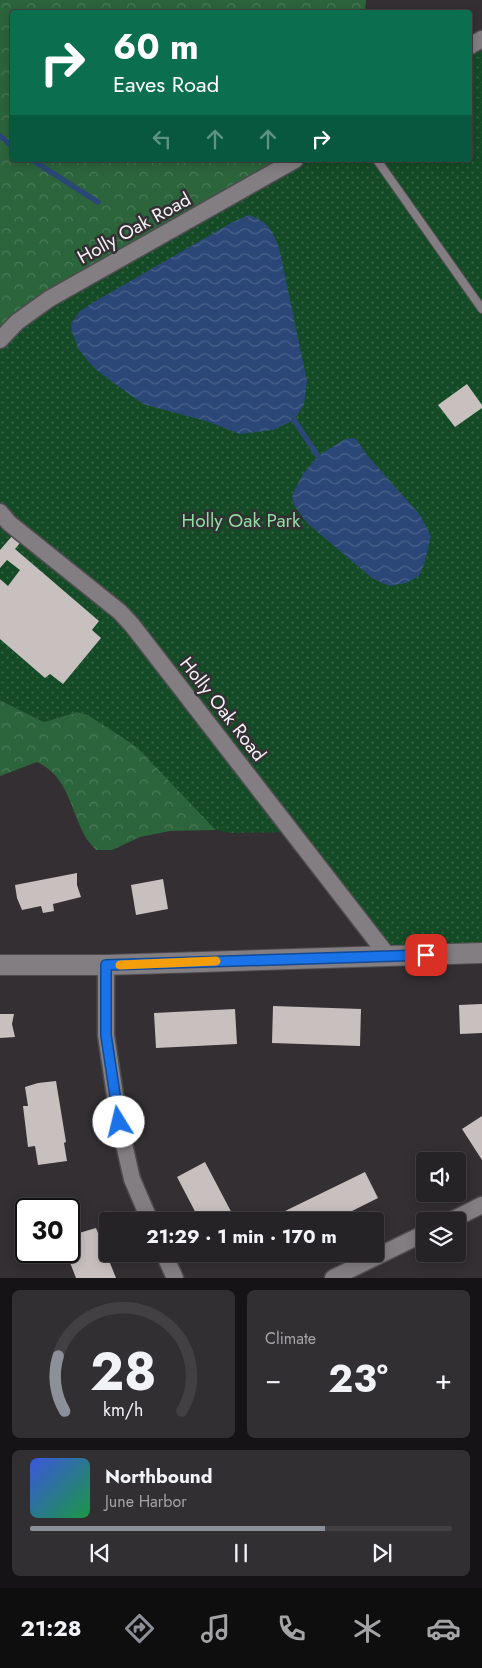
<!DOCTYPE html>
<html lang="en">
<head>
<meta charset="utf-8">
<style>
	:root { --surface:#262326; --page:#322f32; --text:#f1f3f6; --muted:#a4a4a7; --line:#424043; --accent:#8c9099 }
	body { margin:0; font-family:Jost,sans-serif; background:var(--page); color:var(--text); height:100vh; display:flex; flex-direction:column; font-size:19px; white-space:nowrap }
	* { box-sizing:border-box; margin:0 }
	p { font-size:16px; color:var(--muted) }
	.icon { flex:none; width:28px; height:28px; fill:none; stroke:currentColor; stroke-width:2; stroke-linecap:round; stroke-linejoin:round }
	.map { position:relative; height:1278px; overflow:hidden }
	.sheet { display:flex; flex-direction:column; gap:12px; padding:12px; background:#151315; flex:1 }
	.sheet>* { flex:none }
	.banner { position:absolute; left:10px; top:10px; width:462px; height:152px; border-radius:5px; box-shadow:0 2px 12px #0003,0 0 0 1px var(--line); background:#0b6e4f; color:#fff; overflow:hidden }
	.controls { position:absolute; left:416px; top:1152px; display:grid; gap:10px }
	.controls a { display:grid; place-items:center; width:50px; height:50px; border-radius:5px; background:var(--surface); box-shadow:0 2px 12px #0003,0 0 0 1px var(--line); font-size:25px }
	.speed { position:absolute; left:15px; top:1198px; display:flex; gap:10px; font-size:25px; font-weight:700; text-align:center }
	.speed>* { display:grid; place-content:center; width:65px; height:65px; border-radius:50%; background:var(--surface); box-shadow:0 2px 12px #0003,0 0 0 1px var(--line); line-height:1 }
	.speed .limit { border:2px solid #111; border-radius:8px; background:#fff; color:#111 }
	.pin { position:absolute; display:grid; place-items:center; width:42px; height:42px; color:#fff; margin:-21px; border-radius:10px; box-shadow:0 2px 8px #0006 }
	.me { position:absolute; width:55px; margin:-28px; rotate:351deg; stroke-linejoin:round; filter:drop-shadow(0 0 4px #0008) }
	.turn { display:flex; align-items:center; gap:18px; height:105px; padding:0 20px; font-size:22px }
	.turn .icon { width:65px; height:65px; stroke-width:2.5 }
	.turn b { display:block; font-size:35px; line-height:42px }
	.lanes { display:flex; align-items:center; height:48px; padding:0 20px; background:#0003; justify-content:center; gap:25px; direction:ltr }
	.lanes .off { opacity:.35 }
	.big { font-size:38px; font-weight:700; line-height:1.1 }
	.sheet .card { flex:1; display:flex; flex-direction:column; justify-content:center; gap:8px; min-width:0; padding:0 18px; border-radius:8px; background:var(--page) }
	.sheet .dial { align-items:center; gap:0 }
	.dial svg { height:130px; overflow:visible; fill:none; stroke:var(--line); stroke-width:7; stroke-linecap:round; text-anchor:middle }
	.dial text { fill:var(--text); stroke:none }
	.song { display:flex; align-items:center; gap:15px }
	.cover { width:60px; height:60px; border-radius:8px; background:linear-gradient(135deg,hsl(230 70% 55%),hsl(140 70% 35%)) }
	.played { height:5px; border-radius:2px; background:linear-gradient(90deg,var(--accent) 70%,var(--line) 70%) }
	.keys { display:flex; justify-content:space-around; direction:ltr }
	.heat { display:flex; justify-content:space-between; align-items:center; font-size:28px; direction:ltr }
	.sheet .tiles { flex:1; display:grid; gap:12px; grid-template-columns:1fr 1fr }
	.card:last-child { grid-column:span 2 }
	.trip { position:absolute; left:99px; top:1212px; width:285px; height:50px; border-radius:5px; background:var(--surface); box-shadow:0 2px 12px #0003,0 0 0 1px var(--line); font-weight:700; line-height:50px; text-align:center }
	.dock { display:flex; height:80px; justify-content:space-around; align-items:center; background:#0f0e0f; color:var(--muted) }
	.dock .icon { width:35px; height:35px }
	.dock .selected { color:var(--accent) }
	.dock b { font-size:22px; color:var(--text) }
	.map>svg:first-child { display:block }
	.forest { fill:url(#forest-crowns) }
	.park { fill:url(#park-dots) }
	.water { fill:url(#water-waves) }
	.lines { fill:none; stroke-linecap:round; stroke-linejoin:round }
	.stream { stroke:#2a4777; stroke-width:5.5 }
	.building { fill:#c8c0bf }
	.service-casing { stroke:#4f4c4f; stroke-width:10 }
	.minor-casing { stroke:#4f4c4f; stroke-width:19 }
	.tertiary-casing { stroke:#4f4c4f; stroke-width:22 }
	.service { stroke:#827e82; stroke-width:8 }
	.minor { stroke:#827e82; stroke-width:16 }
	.tertiary { stroke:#827e82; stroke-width:20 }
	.route-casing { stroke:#114b97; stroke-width:12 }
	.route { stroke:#1a73e8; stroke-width:9 }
	.slow { stroke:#f59e0b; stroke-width:9 }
	.labels { text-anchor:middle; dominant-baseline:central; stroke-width:5; stroke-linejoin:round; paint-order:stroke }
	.street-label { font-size:19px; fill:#f5f2f5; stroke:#332f33 }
	.park-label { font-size:19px; fill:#8ddea0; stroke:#332f33 }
</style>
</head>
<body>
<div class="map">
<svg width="482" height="1278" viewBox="0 0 482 1278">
	<defs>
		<pattern id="forest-crowns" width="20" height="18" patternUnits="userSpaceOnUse" patternTransform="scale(1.25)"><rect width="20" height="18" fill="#2c643c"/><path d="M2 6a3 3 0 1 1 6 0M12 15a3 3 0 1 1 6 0" fill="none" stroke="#4b7b59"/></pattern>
		<pattern id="park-dots" width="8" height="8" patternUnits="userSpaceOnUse" patternTransform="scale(1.25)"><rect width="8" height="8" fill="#144b26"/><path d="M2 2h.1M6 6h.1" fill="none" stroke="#376546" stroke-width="1.8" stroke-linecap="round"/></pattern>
		<pattern id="water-waves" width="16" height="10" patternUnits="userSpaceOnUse" patternTransform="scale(1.25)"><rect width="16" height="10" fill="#2a4777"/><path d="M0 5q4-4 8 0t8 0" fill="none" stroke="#4a628b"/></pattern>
	</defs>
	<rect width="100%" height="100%" fill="#332f33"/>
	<!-- forest -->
	<path class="forest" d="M0,0h366l-1,12h-353v148h283l-295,180z
		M0,700l44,22 33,-10 11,2 49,33 79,83 -46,1 -30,6 -28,13h-16c-3,-4 -7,-7 -10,-12 -16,-28 -17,-61 -49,-76l-37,14z"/>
	<!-- park -->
	<path class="park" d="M475,43l7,10v900l-94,3 -95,-124 -61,1 -16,-3 -79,-83 -49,-32 -11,-3 -33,10 -44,-22v-360l17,-18 278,-162h175v-114z"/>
	<!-- water -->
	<path class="water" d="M249,215c19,7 22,13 30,32l28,134 -3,24 -10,15 -21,10 -33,4 -31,-12 -66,-18 -25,-18 -24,-18 -15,-18 -7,-18 -1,-8 9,-13 14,-9 137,-79z
		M354,438l3,2 10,15 53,60 11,21 -7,29 -5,11 -13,7 -17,3 -17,-8 -65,-55 -13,-18 -2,-8 3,-8 8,-15 15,-18 27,-17z"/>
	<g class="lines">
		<!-- stream -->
		<path class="stream" d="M0,136l12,10
			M32,160l66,42
			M294,420l24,36"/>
	</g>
	<!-- building -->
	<path class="building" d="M467,384l15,21v3l-27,19 -17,-22z
		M13,535l7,8 -5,6 84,72 -7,9 9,8 -38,46 -13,-10 -5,4 -45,-39v-60l8,7 12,-16 -13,-10 -7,8v-18z
		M77,873v12l4,12 -28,7 1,7 -11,2 -2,-7 -19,4 -5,-12 -2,-13z
		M163,879l5,30 -32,6 -5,-30z
		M482,1004v29l-22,1 -1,-29z
		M273,1006l88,3 -1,37 -88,-3z
		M235,1009l2,35 -81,4 -2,-35z
		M0,1014h14l-2,10 3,13 -15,1z
		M56,1081l10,61 -2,1 3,18 -29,4 -3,-19 -7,1 -5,-41h5l-3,-19 13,-4z
		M482,1116v44l-20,-31z
		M205,1162l31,59h-36l-23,-44z
		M365,1172l13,26 -46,23h-45l-4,-9z
		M96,1228l20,50h-40l-7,-18 4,-3 -4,-11v-6l10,-7z"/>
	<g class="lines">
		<defs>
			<path id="service" d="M377,160l105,149"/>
			<path id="minor" d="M470,46l12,-7
				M0,340l17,-18 32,-23 246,-139
				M0,512l9,11 111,89 12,13 256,331
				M106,965v70l13,87 13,57 18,42
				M450,1221l32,-16
				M164,1254l11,24
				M333,1278l92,-45"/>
			<path id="tertiary" d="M0,965h106l376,-12"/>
		</defs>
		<!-- service casing -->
		<use href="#service" class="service-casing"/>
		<!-- minor casing -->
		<use href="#minor" class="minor-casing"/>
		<!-- tertiary casing -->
		<use href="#tertiary" class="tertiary-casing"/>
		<!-- service -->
		<use href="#service" class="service"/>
		<!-- minor -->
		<use href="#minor" class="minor"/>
		<!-- tertiary -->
		<use href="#tertiary" class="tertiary"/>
	</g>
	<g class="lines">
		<defs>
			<path id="route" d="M119,1122l-13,-87v-70l320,-10"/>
		</defs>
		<!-- route casing -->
		<use href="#route" class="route-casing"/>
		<!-- route -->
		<use href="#route" class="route"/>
		<!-- slow -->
		<path class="slow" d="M120,965l96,-4"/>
	</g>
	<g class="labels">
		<!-- street labels -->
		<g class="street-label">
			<text transform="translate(134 228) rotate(-29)">Holly Oak Road</text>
			<text transform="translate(223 709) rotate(52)">Holly Oak Road</text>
		</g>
		<!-- park labels -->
		<g class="park-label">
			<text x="241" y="520">Holly Oak Park</text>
		</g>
	</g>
</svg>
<div class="controls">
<a><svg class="icon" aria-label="sound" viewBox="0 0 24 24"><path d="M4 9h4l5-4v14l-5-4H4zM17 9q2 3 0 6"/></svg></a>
<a><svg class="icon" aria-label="layers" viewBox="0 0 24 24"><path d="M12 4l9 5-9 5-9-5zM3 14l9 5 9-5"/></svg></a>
</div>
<div class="speed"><div class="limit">30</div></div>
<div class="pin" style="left:426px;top:955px;background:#d93025"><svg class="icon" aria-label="arrive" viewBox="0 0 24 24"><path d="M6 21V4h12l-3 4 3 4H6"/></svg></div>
<svg class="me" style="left:119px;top:1122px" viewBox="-20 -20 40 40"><circle r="19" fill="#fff"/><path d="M0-13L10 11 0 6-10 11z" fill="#1a73e8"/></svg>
<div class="trip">21:29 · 1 min · 170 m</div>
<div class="banner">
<div class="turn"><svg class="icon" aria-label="right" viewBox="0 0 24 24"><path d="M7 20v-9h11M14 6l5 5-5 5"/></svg><div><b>60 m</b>Eaves Road</div></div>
<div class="lanes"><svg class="icon off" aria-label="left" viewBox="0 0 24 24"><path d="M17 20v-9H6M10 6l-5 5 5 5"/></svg><svg class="icon off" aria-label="ahead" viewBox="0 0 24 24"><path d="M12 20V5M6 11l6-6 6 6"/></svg><svg class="icon off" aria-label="ahead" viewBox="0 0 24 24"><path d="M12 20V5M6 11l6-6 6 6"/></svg><svg class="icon" aria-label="right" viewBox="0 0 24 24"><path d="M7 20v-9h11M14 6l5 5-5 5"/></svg></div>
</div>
</div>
<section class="sheet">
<div class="tiles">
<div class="card dial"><svg viewBox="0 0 100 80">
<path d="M14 69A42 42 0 1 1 86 69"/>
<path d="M14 69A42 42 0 0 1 10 35" stroke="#8c9099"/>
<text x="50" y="56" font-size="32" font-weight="700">28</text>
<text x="50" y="72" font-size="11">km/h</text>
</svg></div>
<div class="card"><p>Climate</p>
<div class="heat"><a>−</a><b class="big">23°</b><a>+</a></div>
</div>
<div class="card">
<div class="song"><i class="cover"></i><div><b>Northbound</b><p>June Harbor</p></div></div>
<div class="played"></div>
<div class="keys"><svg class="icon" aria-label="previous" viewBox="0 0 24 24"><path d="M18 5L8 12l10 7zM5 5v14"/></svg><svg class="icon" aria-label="pause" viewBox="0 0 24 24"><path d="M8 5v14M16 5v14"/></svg><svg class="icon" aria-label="next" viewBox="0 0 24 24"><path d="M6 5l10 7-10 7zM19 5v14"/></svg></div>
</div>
</div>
</section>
<nav class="dock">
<b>21:28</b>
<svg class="icon selected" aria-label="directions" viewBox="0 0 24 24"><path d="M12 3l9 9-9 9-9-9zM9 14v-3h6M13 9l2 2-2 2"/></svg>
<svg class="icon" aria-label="music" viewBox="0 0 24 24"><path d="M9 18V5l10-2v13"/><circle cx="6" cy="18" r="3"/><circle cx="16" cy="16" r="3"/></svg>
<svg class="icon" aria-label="phone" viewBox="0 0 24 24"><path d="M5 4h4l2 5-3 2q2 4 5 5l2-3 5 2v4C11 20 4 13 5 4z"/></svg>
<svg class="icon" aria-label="climate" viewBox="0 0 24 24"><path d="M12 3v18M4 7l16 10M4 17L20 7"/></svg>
<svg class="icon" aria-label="car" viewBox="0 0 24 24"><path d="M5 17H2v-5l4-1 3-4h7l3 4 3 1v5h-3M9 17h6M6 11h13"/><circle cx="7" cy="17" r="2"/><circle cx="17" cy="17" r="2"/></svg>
</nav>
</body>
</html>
